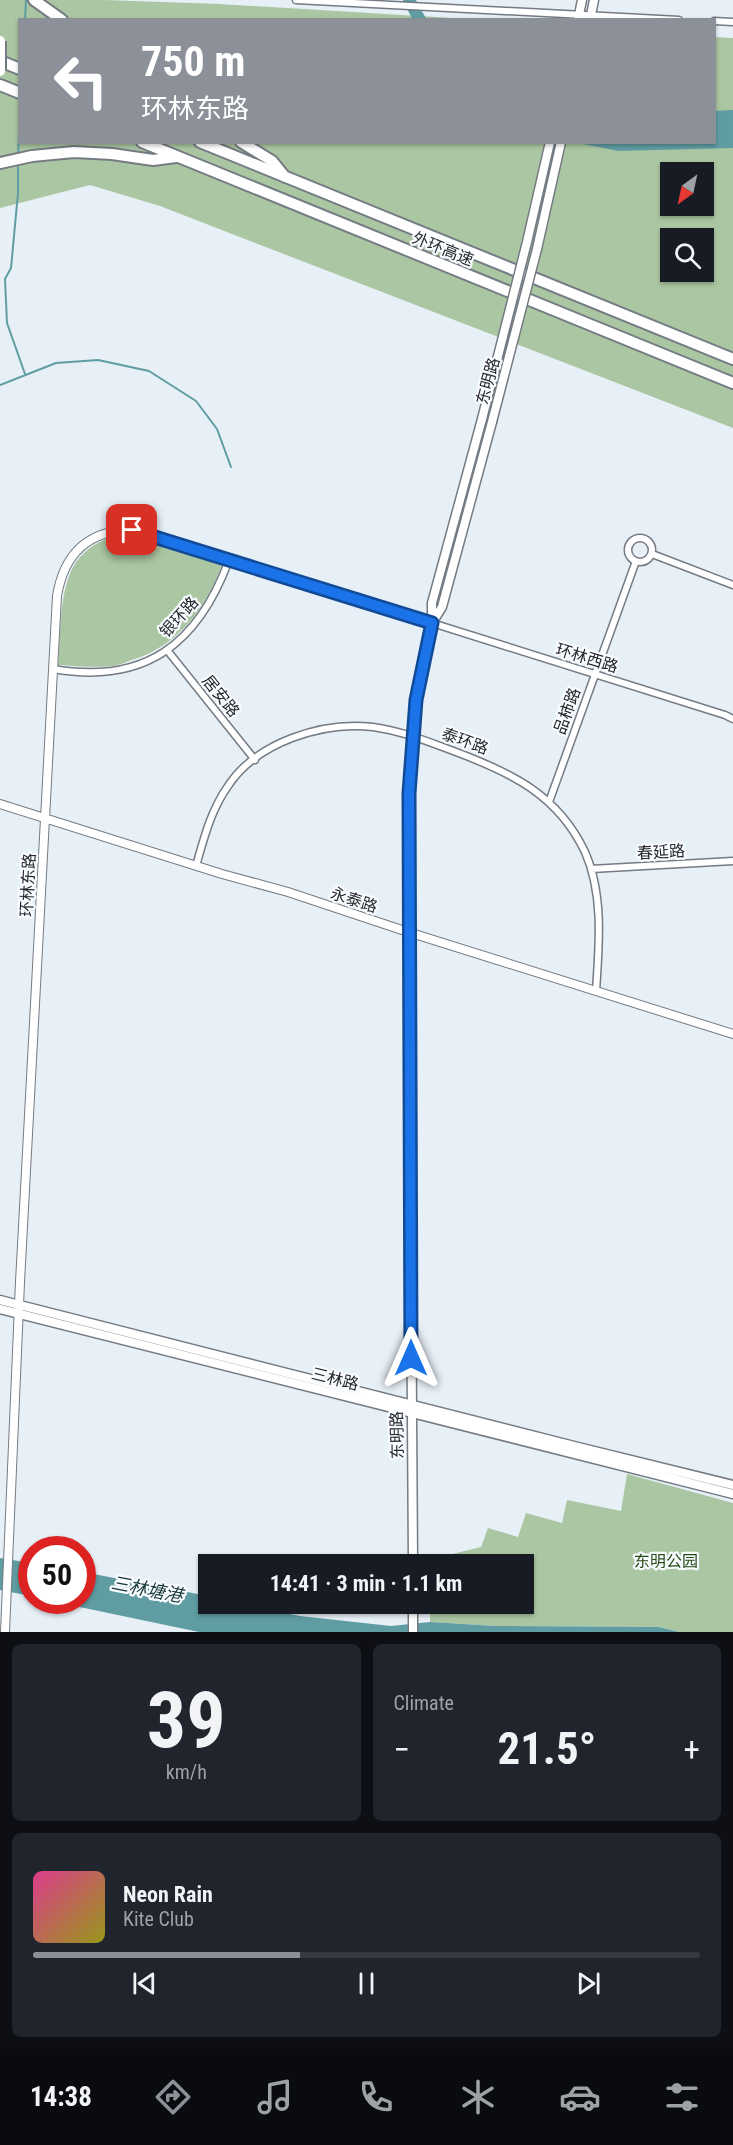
<!DOCTYPE html>
<html lang="en">
<head>
<meta charset="utf-8">
<style>
	:root { --surface:#171b24; --page:#20242c; --text:#f1f3f6; --muted:#9ea1a6; --line:#363941; --accent:#8c9099 }
	body { margin:0; font-family:"Roboto Condensed","Noto Sans SC",sans-serif; background:var(--page); color:var(--text); height:100vh; display:flex; flex-direction:column; font-size:22px; white-space:nowrap }
	* { box-sizing:border-box; margin:0 }
	p { font-size:20px; color:var(--muted) }
	.icon { flex:none; width:33px; height:33px; fill:none; stroke:currentColor; stroke-width:2; stroke-linecap:round; stroke-linejoin:round }
	.map { position:relative; height:1632px; overflow:hidden }
	.details { display:flex; flex-direction:column; gap:12px; padding:12px; background:#0d0f14; flex:1 }
	.details>* { flex:none }
	.banner { position:absolute; left:18px; top:18px; width:698px; height:126px; border-radius:0px; box-shadow:0 2px 4px #0004; background:#8c9099; color:#fff; overflow:hidden }
	.needle { width:39px; rotate:213deg }
	.buttons { position:absolute; left:660px; top:162px; display:grid; gap:12px }
	.buttons a { display:grid; place-items:center; width:54px; height:54px; border-radius:0px; background:var(--surface); box-shadow:0 2px 4px #0004; font-size:30px }
	.speed { position:absolute; left:18px; top:1536px; display:flex; gap:12px; font-size:30px; font-weight:700; text-align:center }
	.speed>* { display:grid; place-content:center; width:78px; height:78px; border-radius:50%; background:var(--surface); box-shadow:0 2px 4px #0004; line-height:1 }
	.speed .limit { border:9px solid #d22; background:#fff; color:#111 }
	.pin { position:absolute; display:grid; place-items:center; width:51px; height:51px; color:#fff; margin:-26px; border-radius:12px; box-shadow:0 3px 9px #0006 }
	.me { position:absolute; width:66px; margin:-33px; rotate:0deg; stroke-linejoin:round; filter:drop-shadow(0 0 4px #0008) }
	.turn { display:flex; align-items:center; gap:21px; height:126px; padding:0 24px; font-size:27px }
	.turn .icon { width:78px; height:78px; stroke-width:2.5 }
	.turn b { display:block; font-size:42px; line-height:51px }
	.big { font-size:45px; font-weight:700; line-height:1.1 }
	.details .card { flex:1; display:flex; flex-direction:column; justify-content:center; gap:9px; min-width:0; padding:0 21px; border-radius:9px; background:var(--page) }
	.details .dial { align-items:center; gap:0 }
	.dial b { font-size:78px; line-height:1 }
	.song { display:flex; align-items:center; gap:18px }
	.cover { width:72px; height:72px; border-radius:9px; background:linear-gradient(135deg,hsl(330 70% 55%),hsl(60 70% 35%)) }
	.played { height:6px; border-radius:3px; background:linear-gradient(90deg,var(--accent) 40%,var(--line) 40%) }
	.keys { display:flex; justify-content:space-around; direction:ltr }
	.heat { display:flex; justify-content:space-between; align-items:center; font-size:33px; direction:ltr }
	.details .tiles { flex:1; display:grid; gap:12px; grid-template-columns:1fr 1fr }
	.card:last-child { grid-column:span 2 }
	.trip { position:absolute; left:198px; top:1554px; width:336px; height:60px; border-radius:0px; background:var(--surface); box-shadow:0 2px 4px #0004; font-weight:700; line-height:60px; text-align:center }
	.tabs { display:flex; height:96px; justify-content:space-around; align-items:center; background:#090b0e; color:var(--muted) }
	.tabs .icon { width:42px; height:42px }
	.tabs .current { color:var(--accent) }
	.tabs b { font-size:27px; color:var(--text) }
	.map>svg:first-child { display:block }
	.green { fill:#abc6a2; fill-rule:evenodd }
	.water { fill:#5f9da3 }
	.lines { fill:none; stroke-linecap:round; stroke-linejoin:round }
	.stream { stroke:#5f9da3; stroke-width:2 }
	.river { stroke:#5f9da3; stroke-width:12 }
	.minor-casing { stroke:#747b83; stroke-width:9 }
	.tertiary-casing { stroke:#747b83; stroke-width:10 }
	.secondary-casing { stroke:#747b83; stroke-width:11 }
	.motorway-casing { stroke:#747b83; stroke-width:14 }
	.minor { stroke:#fff; stroke-width:6 }
	.tertiary { stroke:#fff; stroke-width:8 }
	.secondary { stroke:#fff; stroke-width:8 }
	.motorway { stroke:#fff; stroke-width:10 }
	.secondary-bridge-casing { stroke:#747b83; stroke-width:11; stroke-linecap:butt }
	.motorway-bridge-casing { stroke:#747b83; stroke-width:14; stroke-linecap:butt }
	.secondary-bridge { stroke:#fff; stroke-width:8 }
	.motorway-bridge { stroke:#fff; stroke-width:10 }
	.route-casing { stroke:#114b97; stroke-width:15 }
	.route { stroke:#1a73e8; stroke-width:10 }
	.labels { text-anchor:middle; dominant-baseline:central; stroke-width:4.5; stroke-linejoin:round; paint-order:stroke }
	.street-label { font-size:16px; fill:#26282c; stroke:#f8fbff }
	.park-label { font-size:16px; fill:#234b14; stroke:#f8fbff }
	.water-label { font-size:18px; font-style:italic; fill:#18383b; stroke:#f8fbff }
</style>
</head>
<body>
<div class="map">
<svg width="733" height="1632" viewBox="0 0 733 1632">
	<rect width="100%" height="100%" fill="#e7eff7"/>
	<!-- green -->
	<path class="green" d="M0,0h104l115,4 250,15 -449,1v122h694v-105l19,1v390l-573,-222 -70,-21 -90,23zM670,172h34v34h-34zM670,238h34v34h-34z
		M117,535l16,1 89,29c-16,42 -42,79 -87,94 -7,2 -14,6 -22,7 -18,2 -37,0 -55,-1 3,-32 0,-85 23,-109 10,-11 22,-16 36,-21z
		M627,1474l106,29v129h-54l-20,-5 -163,-1 -66,-4v-18h94v-40h-96v-4l53,-13 7,-19 30,9 8,-24 36,10 5,-23 54,11z"/>
	<!-- water -->
	<path class="water" d="M733,110v38l-115,3 -40,-8 136,-1v-31z
		M0,1558l31,5v33l-31,-6z
		M83,1572l125,24v8h33l59,12 91,10 39,-4 66,4 163,1 20,5h-480l-148,-31 31,-1z"/>
	<g class="lines">
		<!-- stream -->
		<path class="stream" d="M25,20l1,-20
			M18,156l2,-43
			M18,161v32l-7,75 -6,11 2,44 18,51
			M0,385l56,-22 42,-3 51,11 47,30 21,28 14,38"/>
		<!-- river -->
		<path class="river" d="M409,0l11,20"/>
		<defs>
			<path id="minor" d="M296,0l383,20
				M714,21l19,1
				M628 550a12 12 0 1 1 24 0a12 12 0 1 1-24 0Z
				M652,554l81,31
				M432,623l293,92 8,4
				M167,650l88,110
				M53,669c92,16 145,-25 176,-109
				M549,802l87,-241
				M196,866c8,-28 15,-56 32,-80 29,-44 95,-65 145,-59 29,4 56,15 83,25 56,21 102,43 129,100 19,43 14,94 11,139
				M591,869l142,-8"/>
			<path id="tertiary" d="M0,804l222,70 66,18 120,40 325,102
				M5,1632l15,-350 37,-686c7,-42 31,-66 75,-66l300,93"/>
			<path id="secondary" d="M578,20l4,-20
				M590,20l4,-20
				M432,623l10,-16 50,-185
				M0,1300l578,147 155,38
				M0,1309l733,185
				M413,1564l-5,-748 6,-95 7,-47 11,-51v-20l50,-184
				M413,1632v-28"/>
			<path id="motorway" d="M34,0l28,20
				M0,61l20,8
				M0,85l20,8
				M142,142l591,241
				M200,142l533,217
				M241,142l31,19 13,16
				M0,163l32,-7 42,-4 38,2 41,6 23,-3"/>
		</defs>
		<!-- minor casing -->
		<use href="#minor" class="minor-casing"/>
		<!-- tertiary casing -->
		<use href="#tertiary" class="tertiary-casing"/>
		<!-- secondary casing -->
		<use href="#secondary" class="secondary-casing"/>
		<!-- motorway casing -->
		<use href="#motorway" class="motorway-casing"/>
		<!-- minor -->
		<use href="#minor" class="minor"/>
		<!-- tertiary -->
		<use href="#tertiary" class="tertiary"/>
		<!-- secondary -->
		<use href="#secondary" class="secondary"/>
		<!-- motorway -->
		<use href="#motorway" class="motorway"/>
		<defs>
			<path id="secondary-bridge" d="M482,419l45,-177 23,-100
				M492,422l45,-173 24,-107"/>
			<path id="motorway-bridge" d="M0,41v30"/>
		</defs>
		<!-- secondary-bridge casing -->
		<use href="#secondary-bridge" class="secondary-bridge-casing"/>
		<!-- motorway-bridge casing -->
		<use href="#motorway-bridge" class="motorway-bridge-casing"/>
		<!-- secondary-bridge -->
		<use href="#secondary-bridge" class="secondary-bridge"/>
		<!-- motorway-bridge -->
		<use href="#motorway-bridge" class="motorway-bridge"/>
	</g>
	<g class="lines">
		<defs>
			<path id="route" d="M132,530l300,93 -16,77 -7,93 2,565"/>
		</defs>
		<!-- route casing -->
		<use href="#route" class="route-casing"/>
		<!-- route -->
		<use href="#route" class="route"/>
	</g>
	<g class="labels">
		<!-- street labels -->
		<g class="street-label">
			<text transform="translate(443 249) rotate(22)">外环高速</text>
			<text transform="translate(488 381) rotate(-75)">东明路</text>
			<text transform="translate(179 617) rotate(-48)">银环路</text>
			<text transform="translate(587 658) rotate(17)">环林西路</text>
			<text transform="translate(221 696) rotate(51)">居安路</text>
			<text transform="translate(567 711) rotate(-70)">品柿路</text>
			<text transform="translate(465 741) rotate(20)">泰环路</text>
			<text transform="translate(661 852) rotate(-3)">春延路</text>
			<text transform="translate(28 885) rotate(-87)">环林东路</text>
			<text transform="translate(354 900) rotate(18)">永泰路</text>
			<text transform="translate(335 1379) rotate(14)">三林路</text>
			<text transform="translate(397 1435) rotate(-91)">东明路</text>
		</g>
		<!-- park labels -->
		<g class="park-label">
			<text x="666" y="1561">东明公园</text>
		</g>
		<!-- water labels -->
		<g class="water-label">
			<text transform="translate(147 1589) rotate(11)">三林塘港</text>
		</g>
	</g>
</svg>
<div class="buttons">
<a><svg class="needle" viewBox="-14 -14 28 28"><path d="M0-13l5 13h-10z" fill="#e53935"/><path d="M0 13l5-13h-10z" fill="#9ea1a6"/></svg></a>
<a><svg class="icon" aria-label="search" viewBox="0 0 24 24"><circle cx="10" cy="10" r="6"/><path d="M15 15l6 6"/></svg></a>
</div>
<div class="speed"><div class="limit">50</div></div>
<div class="pin" style="left:132px;top:530px;background:#d93025"><svg class="icon" aria-label="arrive" viewBox="0 0 24 24"><path d="M6 21V4h12l-3 4 3 4H6"/></svg></div>
<svg class="me" style="left:411px;top:1358px" viewBox="-20 -20 40 40"><path d="M0-17L14 15 0 8-14 15z" fill="#1a73e8" stroke="#fff" stroke-width="4"/></svg>
<div class="trip">14:41 · 3 min · 1.1 km</div>
<div class="banner">
<div class="turn"><svg class="icon" aria-label="left" viewBox="0 0 24 24"><path d="M17 20v-9H6M10 6l-5 5 5 5"/></svg><div><b>750 m</b>环林东路</div></div>
</div>
</div>
<section class="details">
<div class="tiles">
<div class="card dial"><b>39</b><p>km/h</p></div>
<div class="card"><p>Climate</p>
<div class="heat"><a>−</a><b class="big">21.5°</b><a>+</a></div>
</div>
<div class="card">
<div class="song"><i class="cover"></i><div><b>Neon Rain</b><p>Kite Club</p></div></div>
<div class="played"></div>
<div class="keys"><svg class="icon" aria-label="previous" viewBox="0 0 24 24"><path d="M18 5L8 12l10 7zM5 5v14"/></svg><svg class="icon" aria-label="pause" viewBox="0 0 24 24"><path d="M8 5v14M16 5v14"/></svg><svg class="icon" aria-label="next" viewBox="0 0 24 24"><path d="M6 5l10 7-10 7zM19 5v14"/></svg></div>
</div>
</div>
</section>
<nav class="tabs">
<b>14:38</b>
<svg class="icon current" aria-label="directions" viewBox="0 0 24 24"><path d="M12 3l9 9-9 9-9-9zM9 14v-3h6M13 9l2 2-2 2"/></svg>
<svg class="icon" aria-label="music" viewBox="0 0 24 24"><path d="M9 18V5l10-2v13"/><circle cx="6" cy="18" r="3"/><circle cx="16" cy="16" r="3"/></svg>
<svg class="icon" aria-label="phone" viewBox="0 0 24 24"><path d="M5 4h4l2 5-3 2q2 4 5 5l2-3 5 2v4C11 20 4 13 5 4z"/></svg>
<svg class="icon" aria-label="climate" viewBox="0 0 24 24"><path d="M12 3v18M4 7l16 10M4 17L20 7"/></svg>
<svg class="icon" aria-label="car" viewBox="0 0 24 24"><path d="M5 17H2v-5l4-1 3-4h7l3 4 3 1v5h-3M9 17h6M6 11h13"/><circle cx="7" cy="17" r="2"/><circle cx="17" cy="17" r="2"/></svg>
<svg class="icon" aria-label="filters" viewBox="0 0 24 24"><path d="M4 7h16M4 17h16"/><circle cx="9" cy="7" r="2"/><circle cx="15" cy="17" r="2"/></svg>
</nav>
</body>
</html>
